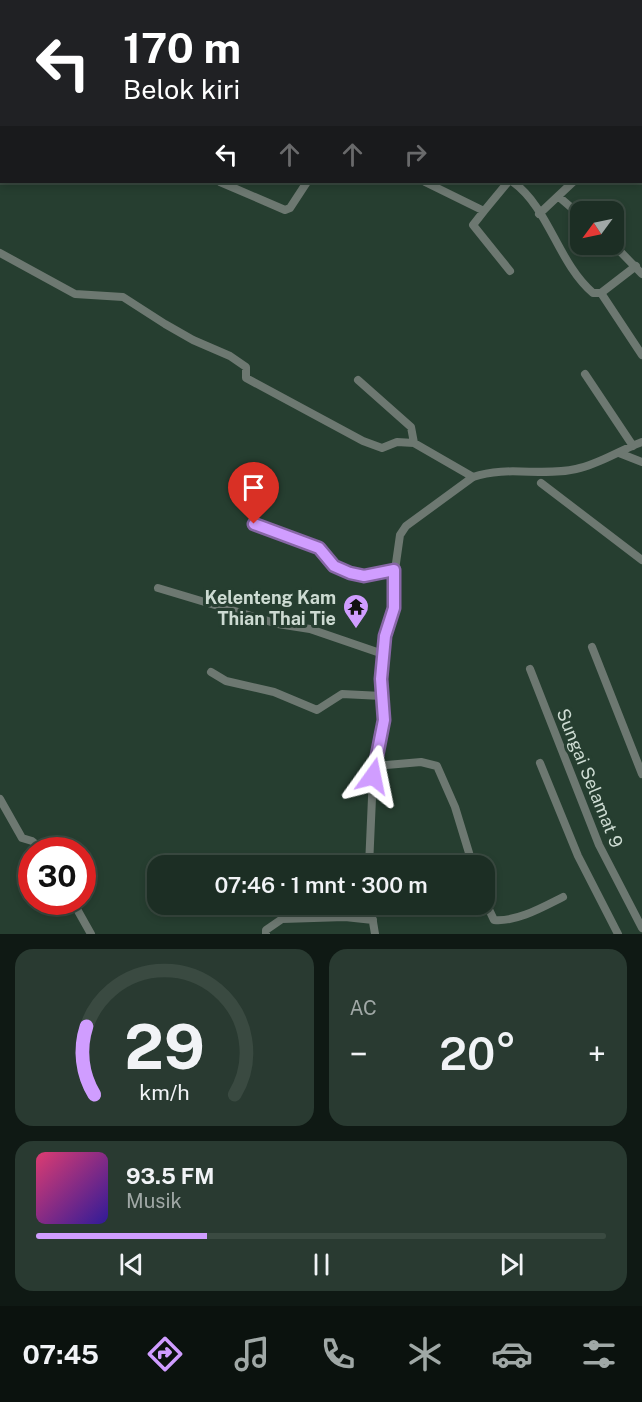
<!DOCTYPE html>
<html lang="id">
<head>
<meta charset="utf-8">
<style>
	:root { --surface:#1c2e24; --page:#293a31; --text:#f1f3f6; --muted:#a0a8a6; --line:#3a4a41; --accent:#d09dff }
	body { margin:0; font-family:"Public Sans",sans-serif; background:var(--page); color:var(--text); height:100vh; display:flex; flex-direction:column; font-size:22px; white-space:nowrap }
	* { box-sizing:border-box; margin:0 }
	p { font-size:20px; color:var(--muted) }
	.icon { flex:none; width:33px; height:33px; fill:none; stroke:currentColor; stroke-width:2; stroke-linecap:round; stroke-linejoin:round }
	.map { position:relative; height:934px; overflow:hidden }
	.panel { display:flex; flex-direction:column; gap:15px; padding:15px; background:#0f1914; flex:1 }
	.panel>* { flex:none }
	.banner { position:absolute; left:0px; top:0px; width:642px; height:183px; box-shadow:0 3px 9px #0003,0 0 0 2px var(--line); background:#202124; color:#fff; overflow:hidden }
	.needle { width:39px; rotate:237deg }
	.controls { position:absolute; left:570px; top:201px; display:grid; gap:12px }
	.controls a { display:grid; place-items:center; width:54px; height:54px; border-radius:12px; background:var(--surface); box-shadow:0 3px 9px #0003,0 0 0 2px var(--line); font-size:30px }
	.speed { position:absolute; left:18px; top:837px; display:flex; gap:12px; font-size:30px; font-weight:700; text-align:center }
	.speed>* { display:grid; place-content:center; width:78px; height:78px; border-radius:50%; background:var(--surface); box-shadow:0 3px 9px #0003,0 0 0 2px var(--line); line-height:1 }
	.speed .limit { border:9px solid #d22; background:#fff; color:#111 }
	.pin { position:absolute; display:grid; place-items:center; width:51px; height:51px; color:#fff; margin:-62px -26px; border-radius:50% 50% 50% 0; rotate:-45deg; box-shadow:0 0 6px #0007 }
	.pin .icon { rotate:45deg }
	.me { position:absolute; width:66px; margin:-33px; rotate:12deg; stroke-linejoin:round; filter:drop-shadow(0 0 4px #0008) }
	.turn { display:flex; align-items:center; gap:21px; height:126px; padding:0 24px; font-size:27px }
	.turn .icon { width:78px; height:78px; stroke-width:2.5 }
	.turn b { display:block; font-size:42px; line-height:51px }
	.lanes { display:flex; align-items:center; height:57px; padding:0 24px; background:#0003; justify-content:center; gap:30px; direction:ltr }
	.lanes .off { opacity:.35 }
	.big { font-size:45px; font-weight:600; line-height:1.1 }
	.panel .widget { flex:1; display:flex; flex-direction:column; justify-content:center; gap:9px; min-width:0; padding:0 21px; border-radius:18px; background:var(--page) }
	.panel .dial { align-items:center; gap:0 }
	.dial svg { height:156px; overflow:visible; fill:none; stroke:var(--line); stroke-width:7; stroke-linecap:round; text-anchor:middle }
	.dial text { fill:var(--text); stroke:none }
	.song { display:flex; align-items:center; gap:18px }
	.cover { width:72px; height:72px; border-radius:9px; background:linear-gradient(135deg,hsl(340 70% 55%),hsl(250 70% 35%)) }
	.played { height:6px; border-radius:3px; background:linear-gradient(90deg,var(--accent) 30%,var(--line) 30%) }
	.keys { display:flex; justify-content:space-around; direction:ltr }
	.heat { display:flex; justify-content:space-between; align-items:center; font-size:33px; direction:ltr }
	.panel .tiles { flex:1; display:grid; gap:15px; grid-template-columns:1fr 1fr }
	.widget:last-child { grid-column:span 2 }
	.trip { position:absolute; left:147px; top:855px; width:348px; height:60px; border-radius:18px; background:var(--surface); box-shadow:0 3px 9px #0003,0 0 0 2px var(--line); font-weight:600; line-height:60px; text-align:center }
	.dock { display:flex; height:96px; justify-content:space-around; align-items:center; background:#0b120e; color:var(--muted) }
	.dock .icon { width:42px; height:42px }
	.dock .selected { color:var(--accent) }
	.dock b { font-size:27px; color:var(--text) }
	.map>svg:first-child { display:block }
	.lines { fill:none; stroke-linecap:round; stroke-linejoin:round }
	.canal { stroke:#359e69; stroke-width:8 }
	.minor { stroke:#6d7871; stroke-width:8 }
	.route-casing { stroke:#8766a6; stroke-width:15 }
	.route { stroke:#d09dff; stroke-width:10 }
	.labels { text-anchor:middle; dominant-baseline:central; stroke-width:6; stroke-linejoin:round; paint-order:stroke }
	.poi-label { font-size:18px; font-weight:bold; fill:#cddbd2; stroke:#263e30; text-anchor:end }
	.street-label { font-size:18px; fill:#cddbd2; stroke:#263e30 }
</style>
</head>
<body>
<div class="map">
<svg width="642" height="934" viewBox="0 0 642 934">
	<rect width="100%" height="100%" fill="#263e30"/>
	<g class="lines">
		<!-- canal -->
		<path class="canal" d="M582,0l5,2
			M640,20h2"/>
		<!-- minor -->
		<path class="minor" d="M560,0l5,2
			M183,2l2,-2
			M246,2l1,-2
			M341,2l2,-2
			M436,2l1,-2
			M502,2l1,-2
			M640,33l2,-3
			M640,58l2,1
			M0,65l2,1
			M640,82l2,-2
			M640,162l2,1
			M220,182l65,28 5,-2 17,-26
			M425,182l59,29 24,-29
			M513,182c36,26 45,81 80,111h8l41,62
			M559,197l21,18
			M484,211l-11,14 37,46
			M539,214l34,-32
			M613,244l29,30
			M0,253l75,41 48,3 42,27 28,16 37,16 16,11v11l117,63 19,7 15,-6 17,1 59,34
			M601,293l35,-27
			M585,374l48,72
			M358,380l53,47 3,16
			M619,453l23,9
			M541,483l101,77
			M254,524l65,24 16,18 15,7 14,3 31,-6
			M158,588l120,36 32,5 73,25
			M592,647l50,127
			M530,669l69,176 43,83
			M211,672l15,9 48,11 43,18 25,-16 40,2
			M540,763l38,93 40,78
			M375,766l46,-4 16,4 18,41 18,59
			M0,799l22,39 10,3 11,9
			M338,864l30,2
			M369,866l4,-91 11,-55 -3,-41 4,-43 9,-28 1,-38 5,-35 6,-9 67,-49c34,-12 69,0 103,-8 24,-5 44,-19 66,-27
			M484,899l10,21c23,2 49,-13 69,-23
			M73,902l18,32
			M370,904l5,30
			M266,934v-4l16,-11 63,-2 28,3"/>
	</g>
	<g class="lines">
		<defs>
			<path id="route" d="M254,524l65,24 15,18 16,7 14,3 30,-6v38l-9,28 -4,43 3,41 -11,56"/>
		</defs>
		<!-- route casing -->
		<use href="#route" class="route-casing"/>
		<!-- route -->
		<use href="#route" class="route"/>
	</g>
	<!-- icons -->
	<defs>
		<symbol id="temple-pin" viewBox="-11 -11 22 30"><path d="M0 17L-7.5 6A9.5 9.5 0 1 1 7.5 6Z" fill="#d09dff" stroke="#263e30"/><path d="M0-6L5-2H3V0L6.5 2.5H4V6H1.5V3h-3V6H-4V2.5H-6.5L-3 0V-2H-5Z" fill="#111"/></symbol>
	</defs>
	<g fill-rule="evenodd">
		<use href="#temple-pin" x="341" y="592" width="30" height="40"/>
	</g>
	<g class="labels">
		<!-- poi labels -->
		<g class="poi-label">
			<text x="336" y="597">Kelenteng Kam<tspan x="336" dy="21">Thian Thai Tie</tspan></text>
		</g>
		<!-- street labels -->
		<g class="street-label">
			<text transform="translate(590 778) rotate(68)">Sungai Selamat 9</text>
		</g>
	</g>
</svg>
<div class="controls">
<a><svg class="needle" viewBox="-14 -14 28 28"><path d="M0-13l5 13h-10z" fill="#e53935"/><path d="M0 13l5-13h-10z" fill="#a0a8a6"/></svg></a>
</div>
<div class="speed"><div class="limit">30</div></div>
<div class="pin" style="left:254px;top:524px;background:#d93025"><svg class="icon" aria-label="arrive" viewBox="0 0 24 24"><path d="M6 21V4h12l-3 4 3 4H6"/></svg></div>
<svg class="me" style="left:373px;top:776px" viewBox="-20 -20 40 40"><path d="M0-17L14 15 0 8-14 15z" fill="#d09dff" stroke="#fff" stroke-width="4"/></svg>
<div class="trip">07:46 · 1 mnt · 300 m</div>
<div class="banner">
<div class="turn"><svg class="icon" aria-label="left" viewBox="0 0 24 24"><path d="M17 20v-9H6M10 6l-5 5 5 5"/></svg><div><b>170 m</b>Belok kiri</div></div>
<div class="lanes"><svg class="icon" aria-label="left" viewBox="0 0 24 24"><path d="M17 20v-9H6M10 6l-5 5 5 5"/></svg><svg class="icon off" aria-label="ahead" viewBox="0 0 24 24"><path d="M12 20V5M6 11l6-6 6 6"/></svg><svg class="icon off" aria-label="ahead" viewBox="0 0 24 24"><path d="M12 20V5M6 11l6-6 6 6"/></svg><svg class="icon off" aria-label="right" viewBox="0 0 24 24"><path d="M7 20v-9h11M14 6l5 5-5 5"/></svg></div>
</div>
</div>
<section class="panel">
<div class="tiles">
<div class="widget dial"><svg viewBox="0 0 100 80">
<path d="M14 69A42 42 0 1 1 86 69"/>
<path d="M14 69A42 42 0 0 1 10 34" stroke="#d09dff"/>
<text x="50" y="56" font-size="32" font-weight="700">29</text>
<text x="50" y="72" font-size="11">km/h</text>
</svg></div>
<div class="widget"><p>AC</p>
<div class="heat"><a>−</a><b class="big">20°</b><a>+</a></div>
</div>
<div class="widget">
<div class="song"><i class="cover"></i><div><b>93.5 FM</b><p>Musik</p></div></div>
<div class="played"></div>
<div class="keys"><svg class="icon" aria-label="previous" viewBox="0 0 24 24"><path d="M18 5L8 12l10 7zM5 5v14"/></svg><svg class="icon" aria-label="pause" viewBox="0 0 24 24"><path d="M8 5v14M16 5v14"/></svg><svg class="icon" aria-label="next" viewBox="0 0 24 24"><path d="M6 5l10 7-10 7zM19 5v14"/></svg></div>
</div>
</div>
</section>
<nav class="dock">
<b>07:45</b>
<svg class="icon selected" aria-label="directions" viewBox="0 0 24 24"><path d="M12 3l9 9-9 9-9-9zM9 14v-3h6M13 9l2 2-2 2"/></svg>
<svg class="icon" aria-label="music" viewBox="0 0 24 24"><path d="M9 18V5l10-2v13"/><circle cx="6" cy="18" r="3"/><circle cx="16" cy="16" r="3"/></svg>
<svg class="icon" aria-label="phone" viewBox="0 0 24 24"><path d="M5 4h4l2 5-3 2q2 4 5 5l2-3 5 2v4C11 20 4 13 5 4z"/></svg>
<svg class="icon" aria-label="climate" viewBox="0 0 24 24"><path d="M12 3v18M4 7l16 10M4 17L20 7"/></svg>
<svg class="icon" aria-label="car" viewBox="0 0 24 24"><path d="M5 17H2v-5l4-1 3-4h7l3 4 3 1v5h-3M9 17h6M6 11h13"/><circle cx="7" cy="17" r="2"/><circle cx="17" cy="17" r="2"/></svg>
<svg class="icon" aria-label="filters" viewBox="0 0 24 24"><path d="M4 7h16M4 17h16"/><circle cx="9" cy="7" r="2"/><circle cx="15" cy="17" r="2"/></svg>
</nav>
</body>
</html>
